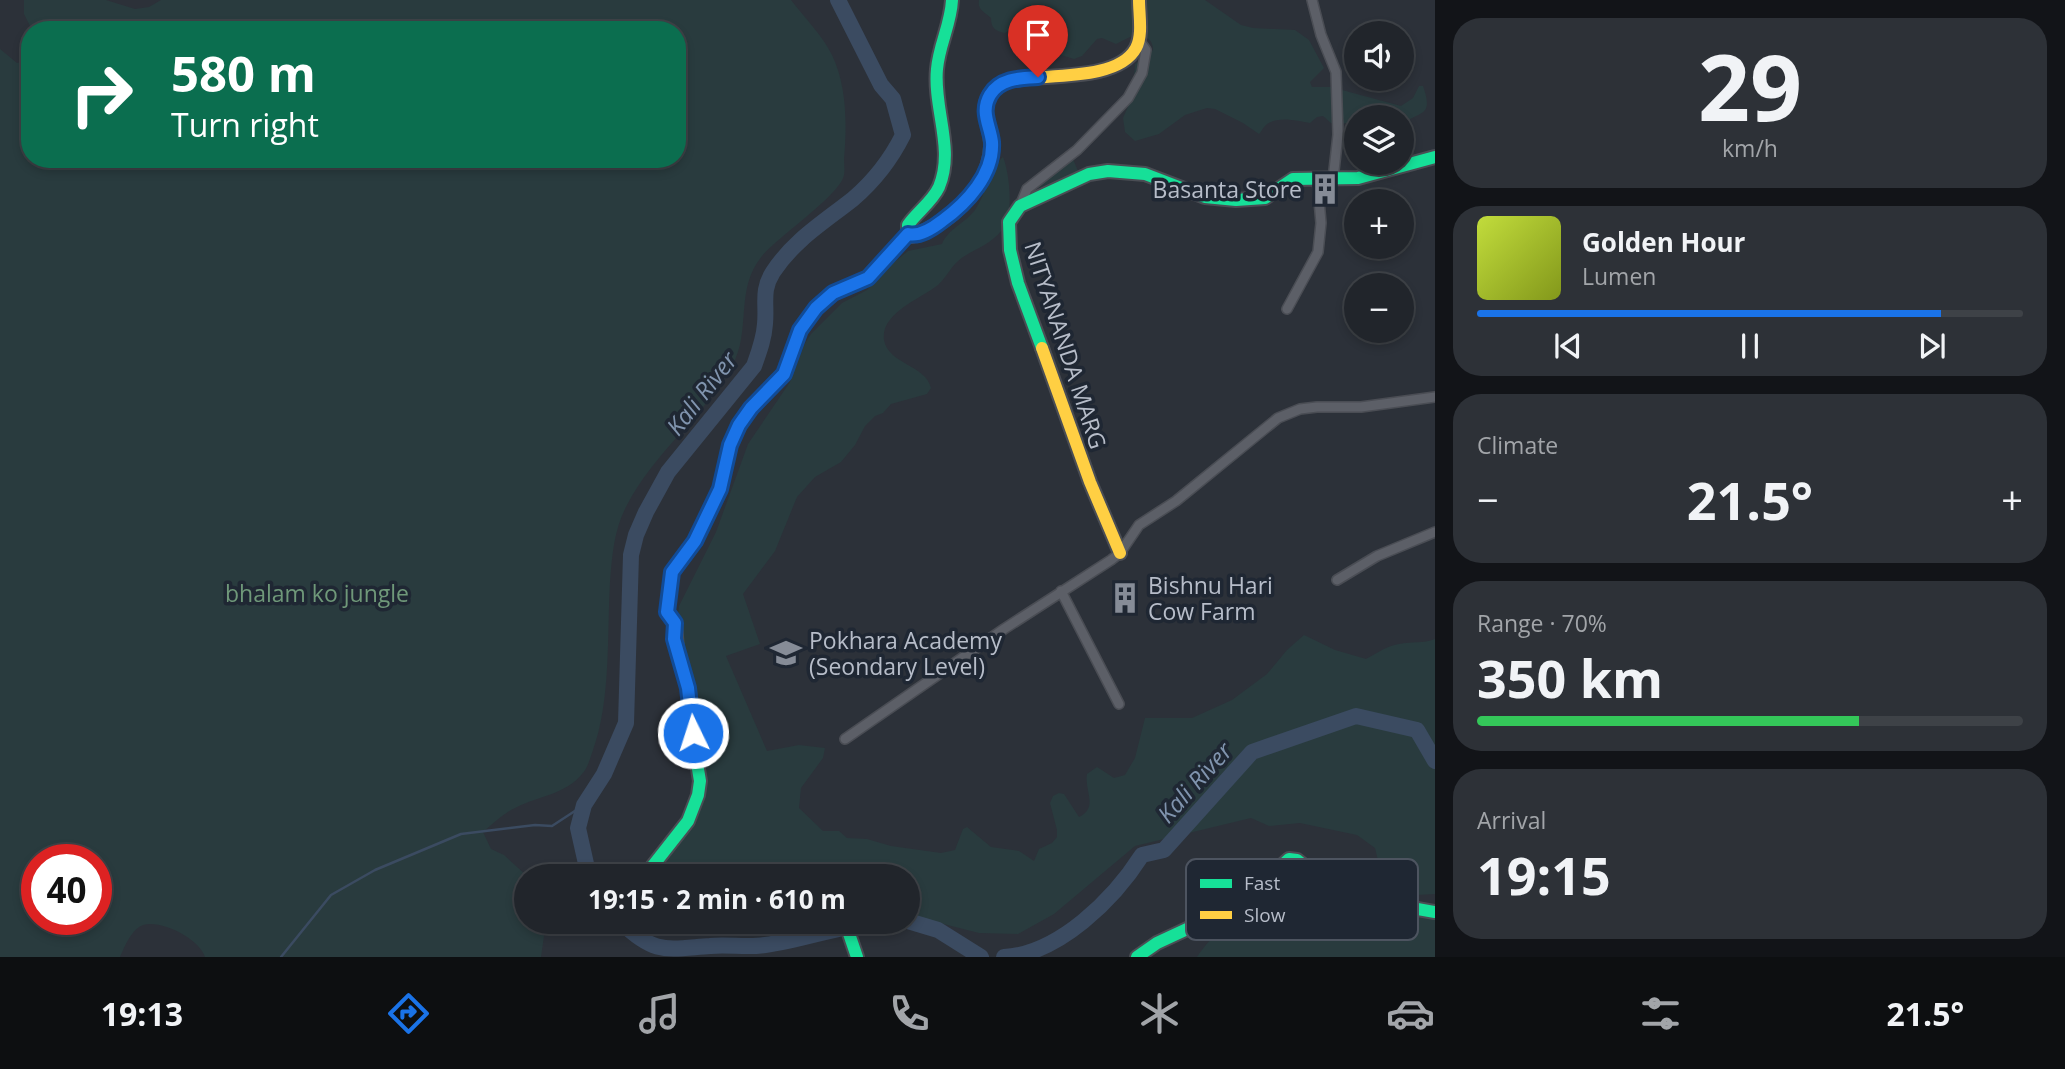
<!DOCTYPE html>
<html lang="en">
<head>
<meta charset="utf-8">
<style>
	:root { --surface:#21252b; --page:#2d3137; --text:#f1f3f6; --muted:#a2a5a9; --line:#3e4247; --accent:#1a73e8 }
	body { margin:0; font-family:"Open Sans",sans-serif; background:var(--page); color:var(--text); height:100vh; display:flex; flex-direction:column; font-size:26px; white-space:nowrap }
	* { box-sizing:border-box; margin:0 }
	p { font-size:23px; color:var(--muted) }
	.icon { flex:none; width:38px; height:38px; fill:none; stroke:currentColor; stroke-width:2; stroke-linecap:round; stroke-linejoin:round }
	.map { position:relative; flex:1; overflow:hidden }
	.panel { display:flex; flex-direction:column; gap:18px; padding:18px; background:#121418; width:630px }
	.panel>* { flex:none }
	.hud { position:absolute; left:21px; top:21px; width:665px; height:147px; border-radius:28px; box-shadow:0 4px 10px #0003,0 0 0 2px var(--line); background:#0b6e4f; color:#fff; overflow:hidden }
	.controls { position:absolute; left:1344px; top:21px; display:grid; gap:14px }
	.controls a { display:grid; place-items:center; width:70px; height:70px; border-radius:50%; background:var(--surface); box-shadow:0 4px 10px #0003,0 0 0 2px var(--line); font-size:35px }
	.speed { position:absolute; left:21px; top:844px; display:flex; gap:14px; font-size:35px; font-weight:700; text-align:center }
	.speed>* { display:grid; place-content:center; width:91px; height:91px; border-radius:50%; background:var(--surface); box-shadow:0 4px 10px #0003,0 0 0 2px var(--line); line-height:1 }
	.speed .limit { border:10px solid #d22; background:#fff; color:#111 }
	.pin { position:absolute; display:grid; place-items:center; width:60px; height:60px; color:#fff; margin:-72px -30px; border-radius:50% 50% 50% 0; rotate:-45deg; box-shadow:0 0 7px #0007 }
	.pin .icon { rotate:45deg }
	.me { position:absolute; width:77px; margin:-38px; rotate:356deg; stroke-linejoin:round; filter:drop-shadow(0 0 5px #0008) }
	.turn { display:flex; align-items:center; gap:24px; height:147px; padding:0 35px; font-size:32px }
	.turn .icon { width:91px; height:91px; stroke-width:2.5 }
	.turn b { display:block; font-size:49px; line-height:60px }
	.big { font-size:52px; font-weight:700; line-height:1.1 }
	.panel .card { flex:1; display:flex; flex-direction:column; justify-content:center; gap:10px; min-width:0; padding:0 24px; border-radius:28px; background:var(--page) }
	.panel .dial { align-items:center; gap:0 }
	.dial b { font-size:91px; line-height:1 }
	.song { display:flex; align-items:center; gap:21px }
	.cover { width:84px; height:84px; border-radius:10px; background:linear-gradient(135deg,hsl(70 70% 55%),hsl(70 70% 35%)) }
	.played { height:7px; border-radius:4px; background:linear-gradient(90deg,var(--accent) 85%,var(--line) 85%) }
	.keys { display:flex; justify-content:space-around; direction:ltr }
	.heat { display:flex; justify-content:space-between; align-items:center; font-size:38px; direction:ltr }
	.charge { height:10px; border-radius:5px; background:linear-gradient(90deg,#34c759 70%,var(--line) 0) }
	.trip { position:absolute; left:514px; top:864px; width:406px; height:70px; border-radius:35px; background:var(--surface); box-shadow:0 4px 10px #0003,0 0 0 2px var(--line); font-weight:700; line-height:70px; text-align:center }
	.tab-bar { display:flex; height:112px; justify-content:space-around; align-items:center; background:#0d0f11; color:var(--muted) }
	.tab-bar .icon { width:49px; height:49px }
	.tab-bar .current { color:var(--accent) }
	.tab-bar b { font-size:32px; color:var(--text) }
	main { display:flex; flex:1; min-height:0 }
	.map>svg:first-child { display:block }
	.green { fill:#293b3e; fill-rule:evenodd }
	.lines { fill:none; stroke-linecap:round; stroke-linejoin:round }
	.stream { stroke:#3b4b61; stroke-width:2.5 }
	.river { stroke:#3b4b61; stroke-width:16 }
	.street-casing { stroke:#4a4d54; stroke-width:12 }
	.fast-casing { stroke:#4a4d54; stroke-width:16 }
	.slow-casing { stroke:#4a4d54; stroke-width:16 }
	.street { stroke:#5c5f67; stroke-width:9 }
	.fast { stroke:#16e098; stroke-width:12 }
	.slow { stroke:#ffcf43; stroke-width:12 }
	.route-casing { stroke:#114b97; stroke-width:18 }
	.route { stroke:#1a73e8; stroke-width:12 }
	.labels { text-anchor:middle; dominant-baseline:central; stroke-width:7; stroke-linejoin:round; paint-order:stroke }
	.poi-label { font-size:23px; fill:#b7bdc9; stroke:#1f2733; text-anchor:start }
	.street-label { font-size:23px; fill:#b7bdc9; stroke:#1f2733 }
	.park-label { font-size:23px; fill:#6f9879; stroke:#1f2733 }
	.water-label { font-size:24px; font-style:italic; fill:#8094ae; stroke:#1f2733 }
	.key { fill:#1f2733; stroke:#4d5460; stroke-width:2 }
	.key-label { font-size:19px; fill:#b7bdc9 }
</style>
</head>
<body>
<main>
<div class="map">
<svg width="1435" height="957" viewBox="0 0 1435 957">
	<rect width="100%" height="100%" fill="#2c3139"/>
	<!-- green -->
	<path class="green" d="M24,0h82l29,9 14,-2 12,-7h630c13,17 31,35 41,55 15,31 15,70 12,104 0,5 1,11 0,16 -3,19 -66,62 -82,81 -28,34 -10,75 -30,110 -29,51 -78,87 -105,139 -13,24 -15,51 -17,77 -3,53 1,119 -17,168 -3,8 -5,18 -11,24 -16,20 -43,22 -65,33 -12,5 -23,16 -34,25l8,17 13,6 24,22 -1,45h19l-5,35h-336c-5,-18 -44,-38 -62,-32 -12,5 -18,21 -23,32h-120v-908l17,14 13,-3v99h647v-129h-645l-8,-16zM96,859v60h-59v-60z
		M979,0h226l36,25 12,3 42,2 14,10 15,28 -14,14 2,5h19l70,19 12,-8 6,-12h4c12,34 -6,23 -21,40v-9h-46v5c-8,-1 -18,5 -25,1 -3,-2 -5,-5 -8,-7l-6,1 -7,6c-13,-2 -34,-8 -45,3 -2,2 -4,6 -6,8l-16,-11 -28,-14 -8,-1 -22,7 -26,19 -24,7 -10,-9 -2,-14 10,-23 2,-31 18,-14c0,-11 -7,-13 -15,-17l-22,11 -14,-6 -5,1 -15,17 -8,3 -26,-8 -7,-14 -12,-2 -13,-9 -11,7c-10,-2 -14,-5 -14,-15 -6,-6 -14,-8 -12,-18z
		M1003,157c7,17 11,59 -1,73 -11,14 -25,18 -39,27 -11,7 -16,20 -25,28 -16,13 -58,28 -54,55 4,24 42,25 47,48l-4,6 -36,10 -8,9 -8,3 -10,10 -10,19 -14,17 -26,15 -18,20 -22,54 -32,43 17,50 -34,12 41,95 32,-6 26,3 -2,10 -22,30 -2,20 24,23h16l8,7 20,1 24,7 50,7 14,-3 8,-21 4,-2 24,20 28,4 15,10 5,-12 13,-6 5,-6v-7l-7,-27 3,-7 6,-3 5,1 15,23c20,-10 5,-26 8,-43l10,-7 17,11 11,-3 10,-17 10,-40h47l40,-18 35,-26 20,-24 17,-15 31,15 31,9c11,-6 21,-13 33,-15 13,-3 24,0 36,-5v255l-37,2 -15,-15 -8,-33 -18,-13 -57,-12 -31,3 -18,-8 -116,28 -81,68 -36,20 -39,-1 -71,-18v-38h-258l50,-74 -23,-178 2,-19 37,-74 32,-88 42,-62 14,-37 7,-11 31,-31 25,-13 20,-22 21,-17 34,-7c6,-15 23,-21 33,-34 9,-13 19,-46 28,-53z
		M1073,159l5,12 -39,17 -2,-5 9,-8z
		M1298,884l37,11 100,16v46h-238c19,-30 66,-65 101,-73z"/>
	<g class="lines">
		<!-- stream -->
		<path class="stream" d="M281,957l50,-62 44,-25 86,-36 74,-9 17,1 32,-21"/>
		<!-- river -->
		<path class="river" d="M589,877l-11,-49 6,-23 20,-31 22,-51 5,-168 5,-20 10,-23 22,-40 86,-106c5,-14 10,-27 11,-42 2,-21 -4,-33 8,-52 21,-32 51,-50 80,-73 21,-18 38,-40 50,-64l-10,-36 -12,-14 -43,-85
			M908,921l30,9 43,27
			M621,922c34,33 45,27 89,24 18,-2 37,2 55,-1 37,-5 74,-19 112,-23
			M1004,957c55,-3 110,-58 138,-102l22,-5 88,-98 104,-36 61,14 18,31"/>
		<defs>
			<path id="street" d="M1312,0l9,35 15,37 2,63 -5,44
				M1020,206l7,-17 50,-39 51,-52 14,-25 4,-23 -5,-7 -4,1
				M1287,309l31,-57 3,-29 -4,-45
				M1337,580l40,-24 58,-24
				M1061,591l58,113
				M845,739l159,-110 107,-69 9,-7 19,-28 37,-24 102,-83 22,-9 17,-2h44l74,-10"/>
			<path id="fast" d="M952,0c-1,24 -13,45 -15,69 -4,39 18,80 2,118 -7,15 -22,25 -31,38v9l4,2c37,-12 77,-48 79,-89 1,-15 -8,-29 -5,-44 3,-11 12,-18 22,-22
				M1042,348l-24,-65 -8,-33 -1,-28 11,-16 69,-32 19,-3 37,3 60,23 31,3 29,-2 28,-19 65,-1 77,-21
				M644,877l44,-56 10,-26 2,-14 -7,-42 -4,-48 -12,-42 -2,-26 -8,-11 5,-40 23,-31 25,-52 10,-44
				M651,922l49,6 41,-6
				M845,922l12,35
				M1137,957l20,-14 58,-27 30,-30 25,-10 19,-17 8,1 16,13 71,30 51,9"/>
			<path id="slow" d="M1008,81c32,-8 109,2 128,-33 7,-13 3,-33 3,-48
				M1042,348l48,134 30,71
				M730,445l9,-20 12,-17 33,-33 16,-45 16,-22 17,-15 35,-15 40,-44"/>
		</defs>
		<!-- street casing -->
		<use href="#street" class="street-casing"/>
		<!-- fast casing -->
		<use href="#fast" class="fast-casing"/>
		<!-- slow casing -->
		<use href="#slow" class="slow-casing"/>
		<!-- street -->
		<use href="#street" class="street"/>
		<!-- fast -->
		<use href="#fast" class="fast"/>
		<!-- slow -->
		<use href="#slow" class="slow"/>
	</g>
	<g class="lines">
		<defs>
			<path id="route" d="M693,733l-5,-45 -14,-49 1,-16 -8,-11 5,-40 23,-31 25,-52 10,-44 9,-20 12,-17 33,-34 16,-44 16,-22 17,-15 35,-15 40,-44c12,3 25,-6 34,-13 25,-18 52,-47 50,-79 -2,-17 -12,-30 -2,-47 10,-17 31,-17 48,-18"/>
		</defs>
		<!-- route casing -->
		<use href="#route" class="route-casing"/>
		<!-- route -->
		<use href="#route" class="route"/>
	</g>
	<!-- icons -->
	<defs>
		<symbol id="building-bare" viewBox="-9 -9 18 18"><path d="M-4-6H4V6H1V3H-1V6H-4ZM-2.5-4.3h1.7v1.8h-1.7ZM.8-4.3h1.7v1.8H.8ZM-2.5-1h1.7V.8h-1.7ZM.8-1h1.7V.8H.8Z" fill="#868c97" stroke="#1f2733" stroke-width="2.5" paint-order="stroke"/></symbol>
		<symbol id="school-bare" viewBox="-9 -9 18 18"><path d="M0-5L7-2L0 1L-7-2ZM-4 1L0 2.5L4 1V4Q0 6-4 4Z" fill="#868c97" stroke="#1f2733" stroke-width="2.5" paint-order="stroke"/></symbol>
	</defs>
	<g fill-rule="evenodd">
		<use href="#building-bare" x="1303" y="167" width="44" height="44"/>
		<use href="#building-bare" x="1103" y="576" width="44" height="44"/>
		<use href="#school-bare" x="764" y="631" width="44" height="44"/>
	</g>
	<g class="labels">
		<!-- poi labels -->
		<g class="poi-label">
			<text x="1302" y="189" text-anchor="end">Basanta Store</text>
			<text x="1148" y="585">Bishnu Hari<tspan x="1148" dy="26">Cow Farm</tspan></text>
			<text x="809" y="640">Pokhara Academy<tspan x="809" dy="26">(Seondary Level)</tspan></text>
		</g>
		<!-- street labels -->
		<g class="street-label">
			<text transform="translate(1066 345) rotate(72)">NITYANANDA MARG</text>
		</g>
		<!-- park labels -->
		<g class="park-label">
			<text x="317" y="593">bhalam ko jungle</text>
		</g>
		<!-- water labels -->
		<g class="water-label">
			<text transform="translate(701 393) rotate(-52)">Kali River</text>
			<text transform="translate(1194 782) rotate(-48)">Kali River</text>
		</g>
	</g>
	<!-- legend -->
	<rect x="1186" y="859" width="232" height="81" rx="10" class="key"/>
	<rect x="1200" y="879" width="32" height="9" fill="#16e098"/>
	<rect x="1200" y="911" width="32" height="8" fill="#ffcf43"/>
	<g class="key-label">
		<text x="1244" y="890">Fast</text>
		<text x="1244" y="922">Slow</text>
	</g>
</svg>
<div class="controls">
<a><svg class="icon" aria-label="sound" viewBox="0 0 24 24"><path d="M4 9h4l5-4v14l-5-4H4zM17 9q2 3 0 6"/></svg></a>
<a><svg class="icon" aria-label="layers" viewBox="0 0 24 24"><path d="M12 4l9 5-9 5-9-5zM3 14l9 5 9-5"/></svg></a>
<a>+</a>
<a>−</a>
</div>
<div class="speed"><div class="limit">40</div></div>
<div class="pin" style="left:1038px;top:77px;background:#d93025"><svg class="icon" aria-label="arrive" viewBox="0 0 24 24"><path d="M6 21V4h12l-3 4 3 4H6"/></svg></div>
<svg class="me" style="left:693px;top:733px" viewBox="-20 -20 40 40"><circle r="17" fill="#1a73e8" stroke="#fff" stroke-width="3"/><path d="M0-11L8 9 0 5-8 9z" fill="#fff"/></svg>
<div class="trip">19:15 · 2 min · 610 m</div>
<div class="hud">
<div class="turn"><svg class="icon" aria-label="right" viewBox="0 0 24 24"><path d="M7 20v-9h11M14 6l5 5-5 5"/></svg><div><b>580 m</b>Turn right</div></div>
</div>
</div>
<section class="panel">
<div class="card dial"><b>29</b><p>km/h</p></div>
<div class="card">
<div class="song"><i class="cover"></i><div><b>Golden Hour</b><p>Lumen</p></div></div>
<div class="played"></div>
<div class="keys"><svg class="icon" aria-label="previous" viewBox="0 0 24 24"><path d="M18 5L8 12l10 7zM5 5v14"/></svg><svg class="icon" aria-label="pause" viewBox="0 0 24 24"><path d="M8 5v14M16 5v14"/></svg><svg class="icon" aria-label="next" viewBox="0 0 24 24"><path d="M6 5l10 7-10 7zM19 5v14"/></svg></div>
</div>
<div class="card"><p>Climate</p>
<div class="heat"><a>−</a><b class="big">21.5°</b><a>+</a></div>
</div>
<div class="card"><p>Range · 70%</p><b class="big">350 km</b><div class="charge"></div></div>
<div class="card"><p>Arrival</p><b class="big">19:15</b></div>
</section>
</main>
<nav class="tab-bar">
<b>19:13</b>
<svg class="icon current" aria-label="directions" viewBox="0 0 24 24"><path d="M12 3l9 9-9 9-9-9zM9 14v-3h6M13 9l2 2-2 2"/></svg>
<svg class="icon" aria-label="music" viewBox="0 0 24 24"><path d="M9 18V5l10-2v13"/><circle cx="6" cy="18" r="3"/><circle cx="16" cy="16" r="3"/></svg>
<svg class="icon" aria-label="phone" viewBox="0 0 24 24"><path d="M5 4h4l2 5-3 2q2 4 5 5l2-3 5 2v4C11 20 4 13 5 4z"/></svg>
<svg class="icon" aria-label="climate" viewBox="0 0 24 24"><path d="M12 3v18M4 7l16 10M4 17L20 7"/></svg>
<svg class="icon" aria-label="car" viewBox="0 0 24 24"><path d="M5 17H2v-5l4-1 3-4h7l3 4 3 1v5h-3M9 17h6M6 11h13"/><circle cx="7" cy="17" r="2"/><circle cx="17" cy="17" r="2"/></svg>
<svg class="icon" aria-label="filters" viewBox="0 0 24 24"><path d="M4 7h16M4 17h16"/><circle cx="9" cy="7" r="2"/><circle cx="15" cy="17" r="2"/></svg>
<b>21.5°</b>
</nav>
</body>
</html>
